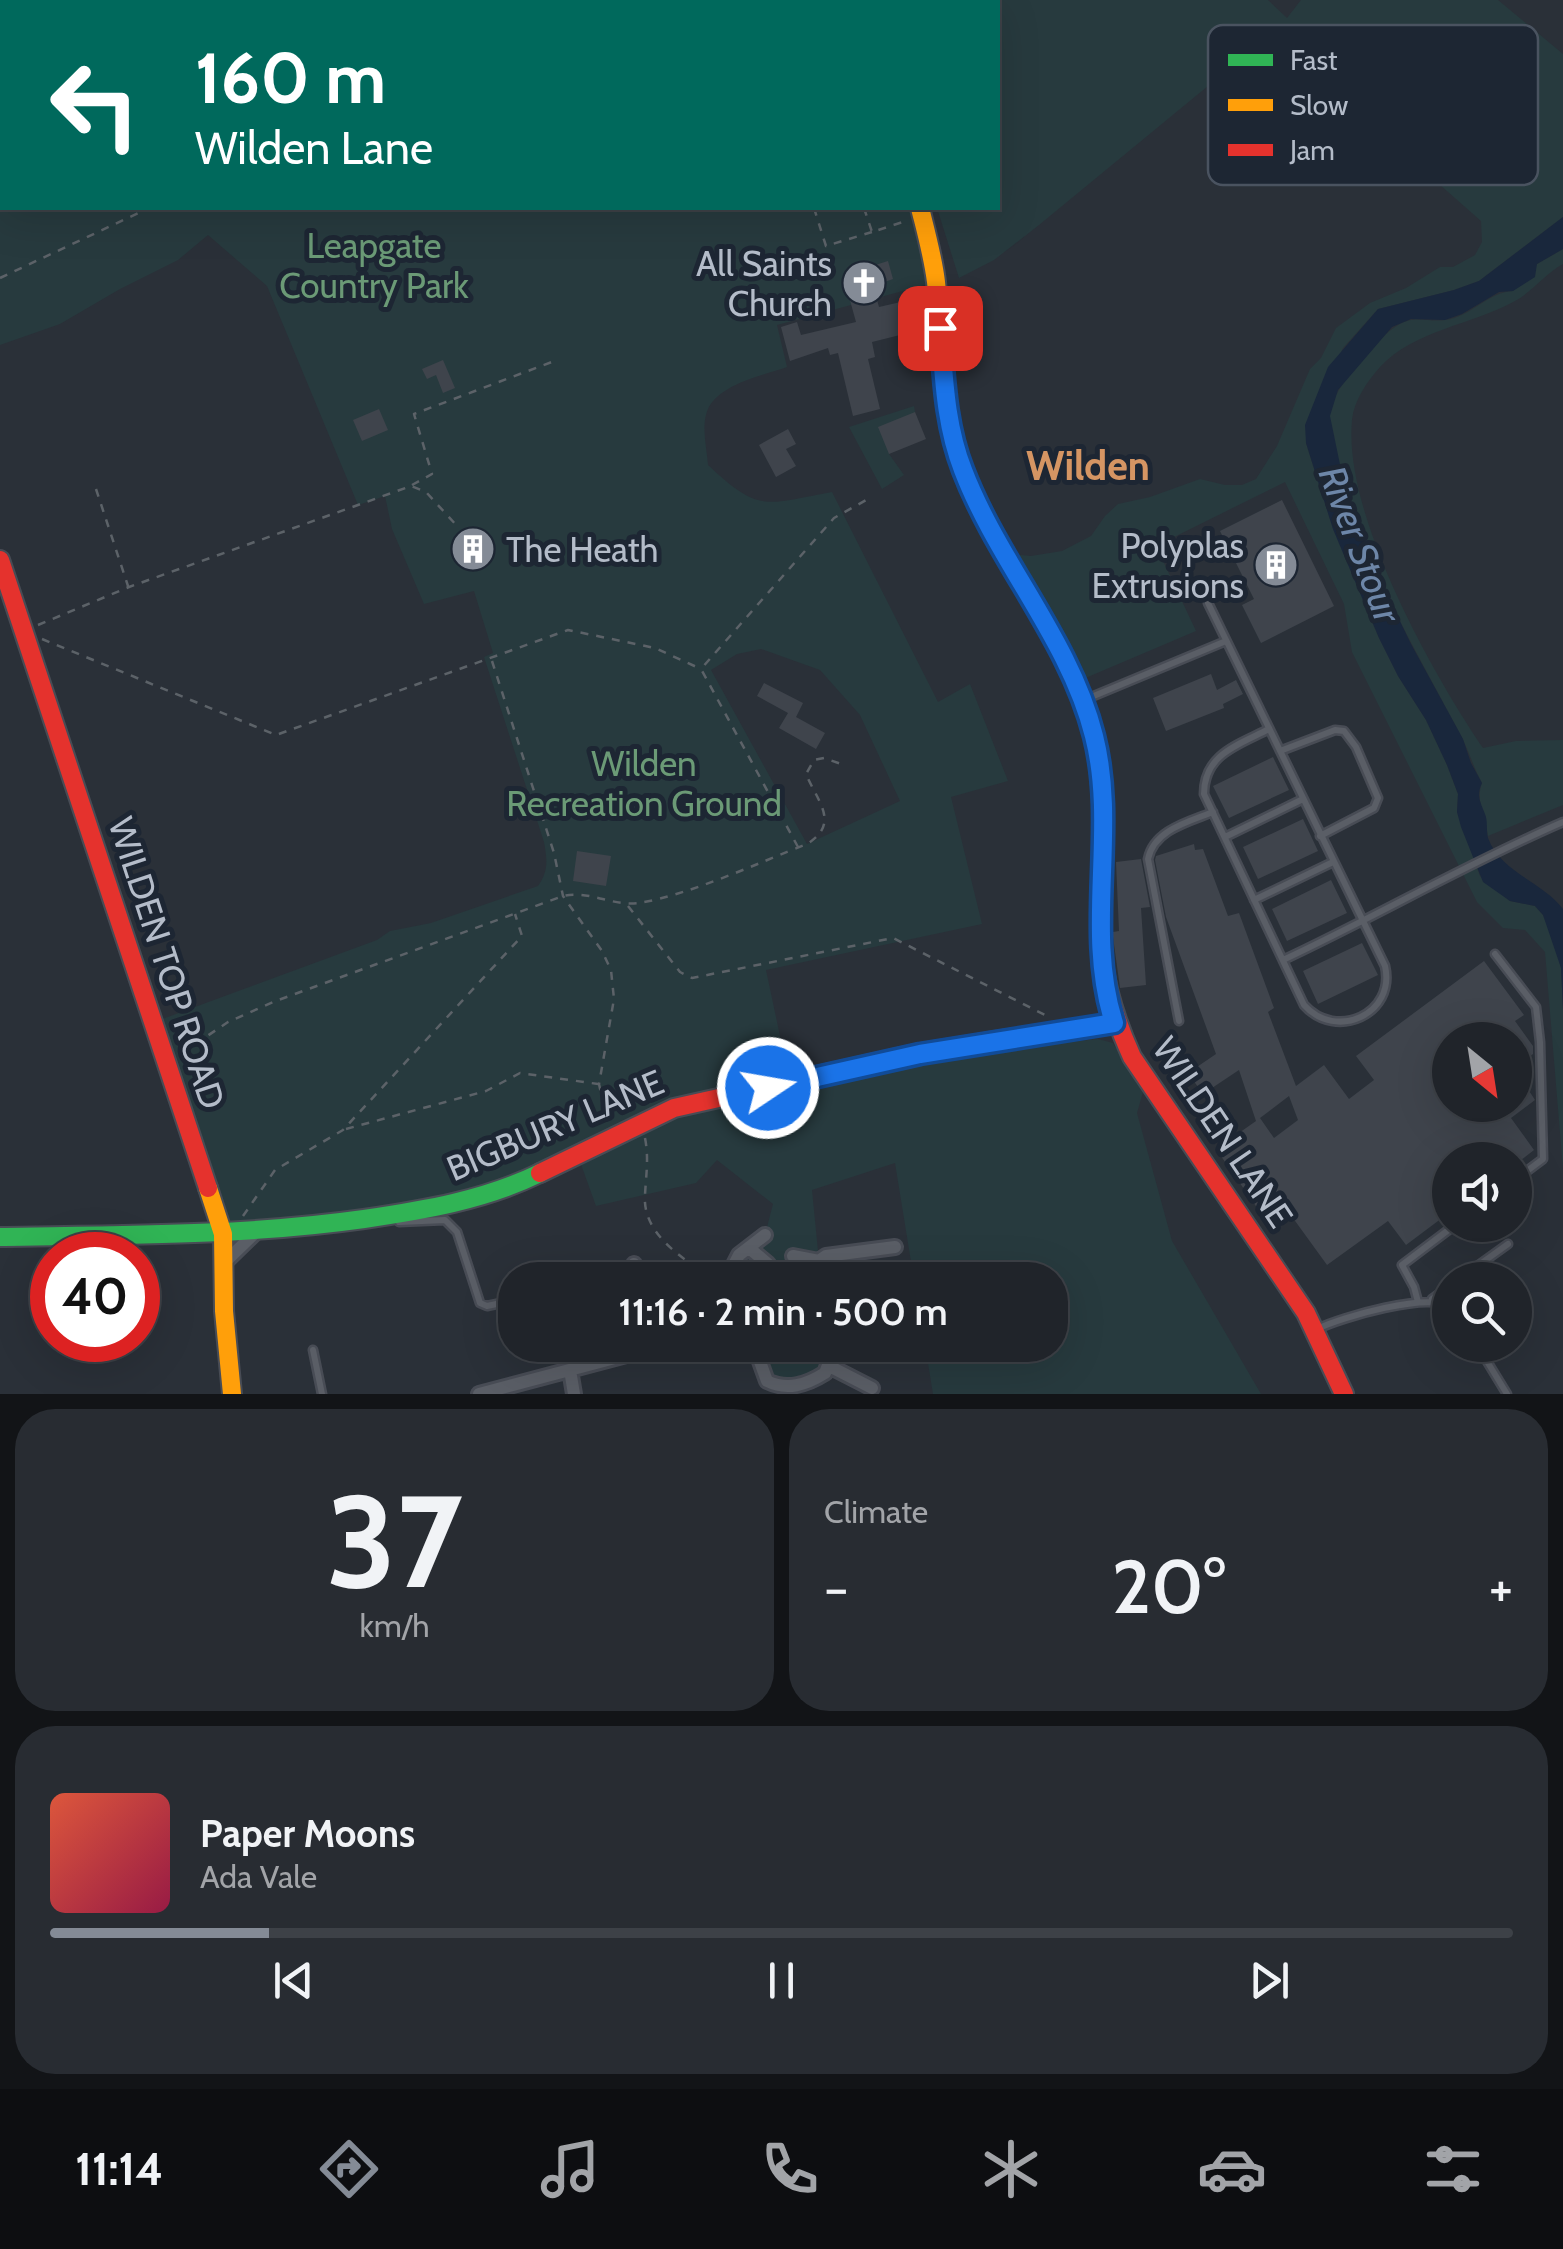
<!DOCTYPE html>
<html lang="en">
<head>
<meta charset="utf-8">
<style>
	:root { --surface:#20242a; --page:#282c32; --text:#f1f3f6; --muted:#a2a4a8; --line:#3d4147; --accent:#848b96 }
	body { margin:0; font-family:Cabin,sans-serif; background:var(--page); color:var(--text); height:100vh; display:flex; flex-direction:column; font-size:38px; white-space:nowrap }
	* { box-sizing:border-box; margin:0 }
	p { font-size:32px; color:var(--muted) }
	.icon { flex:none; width:55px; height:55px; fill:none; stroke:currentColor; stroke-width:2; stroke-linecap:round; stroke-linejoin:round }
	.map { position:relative; height:1394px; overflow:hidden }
	.drawer { display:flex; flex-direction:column; gap:15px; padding:15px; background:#121417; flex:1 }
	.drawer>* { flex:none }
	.hud { position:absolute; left:0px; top:0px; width:1000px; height:210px; box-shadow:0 10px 40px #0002,0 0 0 2px var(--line); background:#00695c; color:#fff; overflow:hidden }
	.needle { width:65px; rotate:150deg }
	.fabs { position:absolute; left:1432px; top:1022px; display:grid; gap:20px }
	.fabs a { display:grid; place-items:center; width:100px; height:100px; border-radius:50%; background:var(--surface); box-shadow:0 10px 40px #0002,0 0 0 2px var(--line); font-size:50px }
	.speed { position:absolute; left:30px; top:1232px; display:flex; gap:20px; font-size:50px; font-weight:700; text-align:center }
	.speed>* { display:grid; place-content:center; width:130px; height:130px; border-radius:50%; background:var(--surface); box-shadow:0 10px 40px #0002,0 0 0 2px var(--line); line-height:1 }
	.speed .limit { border:15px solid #d22; background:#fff; color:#111 }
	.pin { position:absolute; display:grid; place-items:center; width:85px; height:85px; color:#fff; margin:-42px; border-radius:20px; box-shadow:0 5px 15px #0006 }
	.me { position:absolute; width:110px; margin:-55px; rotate:78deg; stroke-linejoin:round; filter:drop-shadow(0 0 8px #0008) }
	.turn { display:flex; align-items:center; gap:35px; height:210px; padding:0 30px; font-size:45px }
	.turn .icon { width:130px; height:130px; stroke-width:2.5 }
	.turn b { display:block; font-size:70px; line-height:85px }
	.big { font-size:75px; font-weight:600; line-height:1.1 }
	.drawer .card { flex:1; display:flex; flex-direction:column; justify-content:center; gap:15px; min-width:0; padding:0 35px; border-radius:40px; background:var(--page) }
	.drawer .dial { align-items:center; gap:0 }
	.dial b { font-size:130px; line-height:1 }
	.song { display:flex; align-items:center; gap:30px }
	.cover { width:120px; height:120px; border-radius:15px; background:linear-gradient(135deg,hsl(10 70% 55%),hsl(340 70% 35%)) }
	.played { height:10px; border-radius:5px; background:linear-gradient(90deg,var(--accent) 15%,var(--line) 15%) }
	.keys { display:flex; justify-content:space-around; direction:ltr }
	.heat { display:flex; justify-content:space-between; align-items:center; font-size:55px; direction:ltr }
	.drawer .tiles { flex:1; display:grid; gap:15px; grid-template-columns:1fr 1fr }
	.card:last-child { grid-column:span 2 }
	.trip { position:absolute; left:498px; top:1262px; width:570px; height:100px; border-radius:40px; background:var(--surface); box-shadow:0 10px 40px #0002,0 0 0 2px var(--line); font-weight:600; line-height:100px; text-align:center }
	.tab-bar { display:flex; height:160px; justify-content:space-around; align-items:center; background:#0d0e11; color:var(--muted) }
	.tab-bar .icon { width:70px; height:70px }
	.tab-bar .current { color:var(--accent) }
	.tab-bar b { font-size:45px; color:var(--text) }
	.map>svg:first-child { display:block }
	.green { fill:#273a3e; fill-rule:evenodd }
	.water { fill:#19273c }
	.building { fill:#3f444c; fill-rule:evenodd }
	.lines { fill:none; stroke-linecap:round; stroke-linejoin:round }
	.lane-casing { stroke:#484c55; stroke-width:11 }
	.street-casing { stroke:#484c55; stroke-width:18 }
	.fast-casing { stroke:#484c55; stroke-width:22 }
	.slow-casing { stroke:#484c55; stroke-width:22 }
	.jam-casing { stroke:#484c55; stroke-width:22 }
	.path { stroke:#5c6268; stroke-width:2.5; stroke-dasharray:8 8; stroke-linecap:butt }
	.lane { stroke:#5a5e66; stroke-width:6 }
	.street { stroke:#5a5e66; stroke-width:12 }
	.fast { stroke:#30b455; stroke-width:18 }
	.slow { stroke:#ff9f0a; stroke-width:18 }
	.jam { stroke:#e5322d; stroke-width:18 }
	.route-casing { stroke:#114b97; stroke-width:25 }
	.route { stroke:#1a73e8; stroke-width:18 }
	.labels { text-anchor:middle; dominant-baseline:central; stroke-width:10; stroke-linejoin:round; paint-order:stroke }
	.park-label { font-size:35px; fill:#6b9a76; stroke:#1d2633 }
	.poi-label { font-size:35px; fill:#b4bcc9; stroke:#1d2633; text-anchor:end }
	.street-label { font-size:35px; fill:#b4bcc9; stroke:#1d2633 }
	.water-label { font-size:38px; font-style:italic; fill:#6d86a8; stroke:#1d2633 }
	.quarter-label { font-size:40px; font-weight:bold; fill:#d59563; stroke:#1d2633 }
	.key { fill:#1d2633; stroke:#4a5360; stroke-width:2.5 }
	.key-label { font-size:28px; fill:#b4bcc9 }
</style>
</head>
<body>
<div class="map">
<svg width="1563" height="1394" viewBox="0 0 1563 1394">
	<rect width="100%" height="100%" fill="#2a3038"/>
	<!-- green -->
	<path class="green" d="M0,0l630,2h-628v206h918l16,74 -159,43 10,42c-25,9 -74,18 -81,48 -4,14 1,35 2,50 52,49 58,39 124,27l106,210 32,-18 38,97 -57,16 31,127 -216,46 24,113 226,-45 4,9 78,-8 15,4 30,49 -6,21 35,128 89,153h-328l-8,-49h125v-65h-136l-19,-117 -83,27 7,71 -3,19h-90l13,-25 26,-20 8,-31 -56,-44 -21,23 -100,23 -18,-50 -82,36 -273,42 -66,-213 220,-81 13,-9 41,-8 107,-37c11,-15 9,-27 6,-44l-60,-185 9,-4 -19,-62 -50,13 -32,-75 -7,-33 -27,9 -91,-219 -59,-51 -30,25 -58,29 -60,35 -60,21zM761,649l59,21 40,45 40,86 -93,43 -96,-174 26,-16z
		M863,0h405l19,18 14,-18h197l65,54v163l-84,64 -25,9 -76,19 -35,39 -37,95 27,86 46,109 19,38 28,44 21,45 11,29 -1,18 23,64 30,25 25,5 8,9 12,28 6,25 2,41v160l-18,-217 -20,-22 -22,-2 -26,-26 -125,-250 -8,-48 -59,-122 -129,64 40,85 -120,51 -73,-129 28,3 31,-5 29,-15 14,-20 13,-12 32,-7 50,-18 25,6h17l14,-6 21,-33 33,-77 11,-11 15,-30 34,-25 36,-15 34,-21h13l22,-12 7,-13 -1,-21 -211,-186 -231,190 -45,35 -35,18 -22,-70h61v-206z
		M1563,249v15c-18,10 -30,27 -48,37 -43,24 -101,29 -135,66 -13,15 -26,33 -28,53 -9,94 79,251 131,328l33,-7 47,-1v65l-75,31c-2,-18 -13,-36 -6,-53 -9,-16 -13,-33 -22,-49 -46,-88 -98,-172 -121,-270 -4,-17 -11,-35 -9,-52 3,-24 54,-85 77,-91 12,-4 25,1 38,-1 26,-3 43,-28 68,-29l24,-27z
		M914,406l1,6 -26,42 15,21 -22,14 -33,-62z
		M754,1345h73l-2,28 -48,13z"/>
	<!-- water -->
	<path class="water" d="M1563,217v32l-26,15 -2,13 -22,14 -14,1 -37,22 -17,6 -34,-1 -19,8 -54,63 -8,26 13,63 24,74 44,91 52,95 8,24 11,20c-6,13 -2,18 3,31 3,7 1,16 3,24 13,35 54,43 75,71v100l-2,-41 -18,-53 -8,-9 -25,-5 -27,-19 -22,-55 -4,-15 1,-18 -11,-29 -21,-45 -28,-44 -19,-38 -46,-109 -27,-86 -1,-18 23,-58 50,-58 76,-19 25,-9z"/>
	<!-- building -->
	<path class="building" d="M888,261l5,18 -20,7 6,21 26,-6 7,31 -40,10 3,15 -7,2 12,50 -27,7 -15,-63 -8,2 -2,-7 -38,13 -9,-34 16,-5 4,13 55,-13 -13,-47z
		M443,360l12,28 -12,5 -7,-18 -9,4 -5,-10z
		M379,409l9,21 -26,11 -9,-21z
		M915,412l11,27 -37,15 -11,-27z
		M788,429l8,15 -10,5 10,17 -20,11 -17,-32z
		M1282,500l52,106 -73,37 -19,-38 12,-6 -34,-68z
		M481,533l8,23 -25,8 -8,-23z
		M1211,674l6,16 19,-10 7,14 -20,10 1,4 -58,23 -13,-33z
		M764,683l39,20 -7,14 29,16 -9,16 -37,-21 9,-15 -31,-17z
		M1273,757l16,33 -60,28 -16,-32z
		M1303,819l15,32 -60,28 -15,-32z
		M1194,844l1,6 8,-1 25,67 11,-3 35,95 -6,4 28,74 28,-21 25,34 25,-19 -18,-24 128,-95 40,54 -9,6 18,25v8l-18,14v-28h-65v65h65v-36l20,31 -24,18 23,32 -13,10h-71v52l-44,33 -18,-24 -61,44 -50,-69 -19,13 -42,-60 40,-28 -17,-51 -36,24 -15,-21 28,-19 -50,-137 -11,-57 1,-4zM1289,1096l9,24 -24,18 -14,-20 -4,3z
		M577,851l34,5 -5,30 -33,-5z
		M1141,859l9,48 -9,1 5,77 -26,3 -7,-51v-5l6,-1 -3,-69z
		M1331,880l16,33 -60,28 -15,-32z
		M1362,943l16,32 -60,29 -15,-33z"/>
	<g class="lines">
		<defs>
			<path id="lane" d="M1208,603l177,363c11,48 -49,75 -81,39l-100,-211c0,-40 34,-49 65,-65
				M1084,700l142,-59
				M1280,751l55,-21 9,1 12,16 22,51 -4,10 -54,28
				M1225,837l78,-38
				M1254,900l79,-38
				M1495,954l41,53 4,35 3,117 -28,21
				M1283,960c94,-44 185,-97 280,-138
				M1179,1021l-31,-162c6,-29 40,-37 65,-47
				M399,1222l46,-2 12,12 23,71 7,3 28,-6
				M1458,1280l50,-36
				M1432,1299l18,-13
				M1418,1302l-4,-15 -12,-22 53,-40
				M1317,1329c25,-12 111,-37 133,-22
				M1477,1345l30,49
				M313,1350l9,44"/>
			<path id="street" d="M749,1248l19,16
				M793,1256l26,5
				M224,1263l32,-31
				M634,1264l3,16
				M726,1280l13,-25 26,-20
				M816,1280c-2,-11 0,-18 10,-24l69,-9
				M754,1345l13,36c20,10 39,4 58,-8l5,-13 -3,-15
				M829,1366l43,22
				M570,1370l4,24
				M479,1394l151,-40 22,-9"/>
			<path id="fast" d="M0,1237c122,-2 243,-1 364,-18 61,-9 121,-19 176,-46"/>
			<path id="slow" d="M849,0l1,2
				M920,208c6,24 13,49 16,74 6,55 4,112 19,166 28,93 98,166 130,257 25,71 16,143 15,218
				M989,1042l125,-19
				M208,1188l15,46 1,77 8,83"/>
			<path id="jam" d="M0,560l208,628
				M1100,923c0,48 12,90 32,134l174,256 38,81
				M540,1173l134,-65 246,-55 69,-11"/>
		</defs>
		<!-- lane casing -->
		<use href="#lane" class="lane-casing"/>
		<!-- street casing -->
		<use href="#street" class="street-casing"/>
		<!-- fast casing -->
		<use href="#fast" class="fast-casing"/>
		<!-- slow casing -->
		<use href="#slow" class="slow-casing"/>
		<!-- jam casing -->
		<use href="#jam" class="jam-casing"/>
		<!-- path -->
		<path class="path" d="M490,2l3,-2
			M814,208l12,38 46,-14
			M864,208l8,24 34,-11
			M0,278l149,-70
			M412,485l20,-11 -18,-60 143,-54
			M96,489l32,97
			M38,625l91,-38 282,-101 15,6 32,35
			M42,639l234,96 292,-105 87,18 46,21
			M492,661l62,192 9,43 39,55 9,19 3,29 -15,85 8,37
			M798,847l-97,-178 133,-151 34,-19
			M628,906l52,66 12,6 201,-40 156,79
			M182,1053l46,-31 45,-20 290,-106c27,-6 51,11 76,7 50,-8 119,-40 168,-59 34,-21 10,-43 -1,-70l8,-14 10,-2 20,7
			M346,1129l140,-38 34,-18 78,11
			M645,1138c4,20 1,37 0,57 -3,40 40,65 69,84
			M243,1216l32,-46 68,-40 179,-194 -7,-22"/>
		<!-- lane -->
		<use href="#lane" class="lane"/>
		<!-- street -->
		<use href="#street" class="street"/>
		<!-- fast -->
		<use href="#fast" class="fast"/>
		<!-- slow -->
		<use href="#slow" class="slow"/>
		<!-- jam -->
		<use href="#jam" class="jam"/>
	</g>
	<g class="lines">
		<defs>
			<path id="route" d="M768,1088l152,-34 194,-31c-30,-94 4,-193 -20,-287 -24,-96 -96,-174 -131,-266 -18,-46 -19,-93 -23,-142"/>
		</defs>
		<!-- route casing -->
		<use href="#route" class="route-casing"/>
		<!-- route -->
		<use href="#route" class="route"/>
	</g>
	<!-- icons -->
	<defs>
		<symbol id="church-disc" viewBox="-11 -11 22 22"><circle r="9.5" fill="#848b96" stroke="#1d2633"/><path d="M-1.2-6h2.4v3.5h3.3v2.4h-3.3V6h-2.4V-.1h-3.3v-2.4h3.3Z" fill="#fff"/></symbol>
		<symbol id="building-disc" viewBox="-11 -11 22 22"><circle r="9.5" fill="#848b96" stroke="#1d2633"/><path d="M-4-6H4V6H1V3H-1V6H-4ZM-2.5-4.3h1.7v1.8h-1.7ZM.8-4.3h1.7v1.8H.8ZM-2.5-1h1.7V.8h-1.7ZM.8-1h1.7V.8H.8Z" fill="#fff"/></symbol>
	</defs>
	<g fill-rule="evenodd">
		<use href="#church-disc" x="839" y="258" width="50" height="50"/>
		<use href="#building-disc" x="448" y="524" width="50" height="50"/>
		<use href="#building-disc" x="1251" y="540" width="50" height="50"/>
	</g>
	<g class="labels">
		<!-- park labels -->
		<g class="park-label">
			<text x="374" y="245">Leapgate<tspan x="374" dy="40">Country Park</tspan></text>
			<text x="644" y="763">Wilden<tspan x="644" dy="40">Recreation Ground</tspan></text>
		</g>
		<!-- poi labels -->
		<g class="poi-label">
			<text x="832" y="263">All Saints<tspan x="832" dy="40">Church</tspan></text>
			<text x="1244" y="545">Polyplas<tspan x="1244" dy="40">Extrusions</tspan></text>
			<text x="506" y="549" text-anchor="start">The Heath</text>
		</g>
		<!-- street labels -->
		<g class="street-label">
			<text transform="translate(167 963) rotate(72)">WILDEN TOP ROAD</text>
			<text transform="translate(555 1125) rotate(-23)">BIGBURY LANE</text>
			<text transform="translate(1223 1132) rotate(56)">WILDEN LANE</text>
		</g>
		<!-- water labels -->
		<g class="water-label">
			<text transform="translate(1360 544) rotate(69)">River Stour</text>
		</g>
		<!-- quarter labels -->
		<g class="quarter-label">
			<text x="1088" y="465">Wilden</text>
		</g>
	</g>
	<!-- legend -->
	<rect x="1208" y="25" width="330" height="160" rx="15" class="key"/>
	<rect x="1228" y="54" width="45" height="12" fill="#30b455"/>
	<rect x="1228" y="99" width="45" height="12" fill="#ff9f0a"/>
	<rect x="1228" y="144" width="45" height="12" fill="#e5322d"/>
	<g class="key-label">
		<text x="1290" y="70">Fast</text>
		<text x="1290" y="115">Slow</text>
		<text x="1290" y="160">Jam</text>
	</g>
</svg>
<div class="fabs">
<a><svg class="needle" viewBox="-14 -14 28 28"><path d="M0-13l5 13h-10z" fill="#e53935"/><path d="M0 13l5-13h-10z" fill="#a2a4a8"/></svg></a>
<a><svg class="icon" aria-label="sound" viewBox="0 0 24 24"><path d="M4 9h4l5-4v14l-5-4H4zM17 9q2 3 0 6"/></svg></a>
<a><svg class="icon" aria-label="search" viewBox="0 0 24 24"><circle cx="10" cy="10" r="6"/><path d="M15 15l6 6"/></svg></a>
</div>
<div class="speed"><div class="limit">40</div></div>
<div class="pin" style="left:940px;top:328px;background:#d93025"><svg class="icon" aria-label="arrive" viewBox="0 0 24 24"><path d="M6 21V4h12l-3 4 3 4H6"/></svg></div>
<svg class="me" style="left:768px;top:1088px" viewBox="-20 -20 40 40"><circle r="17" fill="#1a73e8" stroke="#fff" stroke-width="3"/><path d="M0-11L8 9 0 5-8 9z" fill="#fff"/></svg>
<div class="trip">11:16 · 2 min · 500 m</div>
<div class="hud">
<div class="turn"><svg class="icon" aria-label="left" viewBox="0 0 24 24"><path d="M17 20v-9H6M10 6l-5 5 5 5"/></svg><div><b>160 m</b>Wilden Lane</div></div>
</div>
</div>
<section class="drawer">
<div class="tiles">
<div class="card dial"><b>37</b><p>km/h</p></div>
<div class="card"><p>Climate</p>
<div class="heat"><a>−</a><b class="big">20°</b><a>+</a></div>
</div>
<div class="card">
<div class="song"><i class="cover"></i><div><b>Paper Moons</b><p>Ada Vale</p></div></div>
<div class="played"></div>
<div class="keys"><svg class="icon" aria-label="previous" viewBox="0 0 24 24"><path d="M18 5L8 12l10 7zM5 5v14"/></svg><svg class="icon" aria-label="pause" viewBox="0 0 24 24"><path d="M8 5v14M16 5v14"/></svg><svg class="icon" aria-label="next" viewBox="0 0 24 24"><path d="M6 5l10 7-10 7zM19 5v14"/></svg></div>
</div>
</div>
</section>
<nav class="tab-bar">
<b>11:14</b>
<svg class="icon current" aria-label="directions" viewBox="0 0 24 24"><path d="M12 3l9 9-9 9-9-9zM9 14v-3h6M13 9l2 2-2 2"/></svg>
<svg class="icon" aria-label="music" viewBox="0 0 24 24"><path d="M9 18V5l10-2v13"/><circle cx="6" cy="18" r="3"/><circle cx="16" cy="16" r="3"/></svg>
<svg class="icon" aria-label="phone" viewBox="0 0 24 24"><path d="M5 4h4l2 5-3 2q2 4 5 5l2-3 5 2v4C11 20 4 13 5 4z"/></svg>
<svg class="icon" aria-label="climate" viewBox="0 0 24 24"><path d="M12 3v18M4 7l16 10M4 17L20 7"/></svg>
<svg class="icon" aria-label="car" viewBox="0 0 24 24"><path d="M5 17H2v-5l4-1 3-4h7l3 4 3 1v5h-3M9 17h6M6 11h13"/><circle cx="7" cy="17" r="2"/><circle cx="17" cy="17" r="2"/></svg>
<svg class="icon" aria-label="filters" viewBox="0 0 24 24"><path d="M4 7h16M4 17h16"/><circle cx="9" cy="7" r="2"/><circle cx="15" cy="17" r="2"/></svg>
</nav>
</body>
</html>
